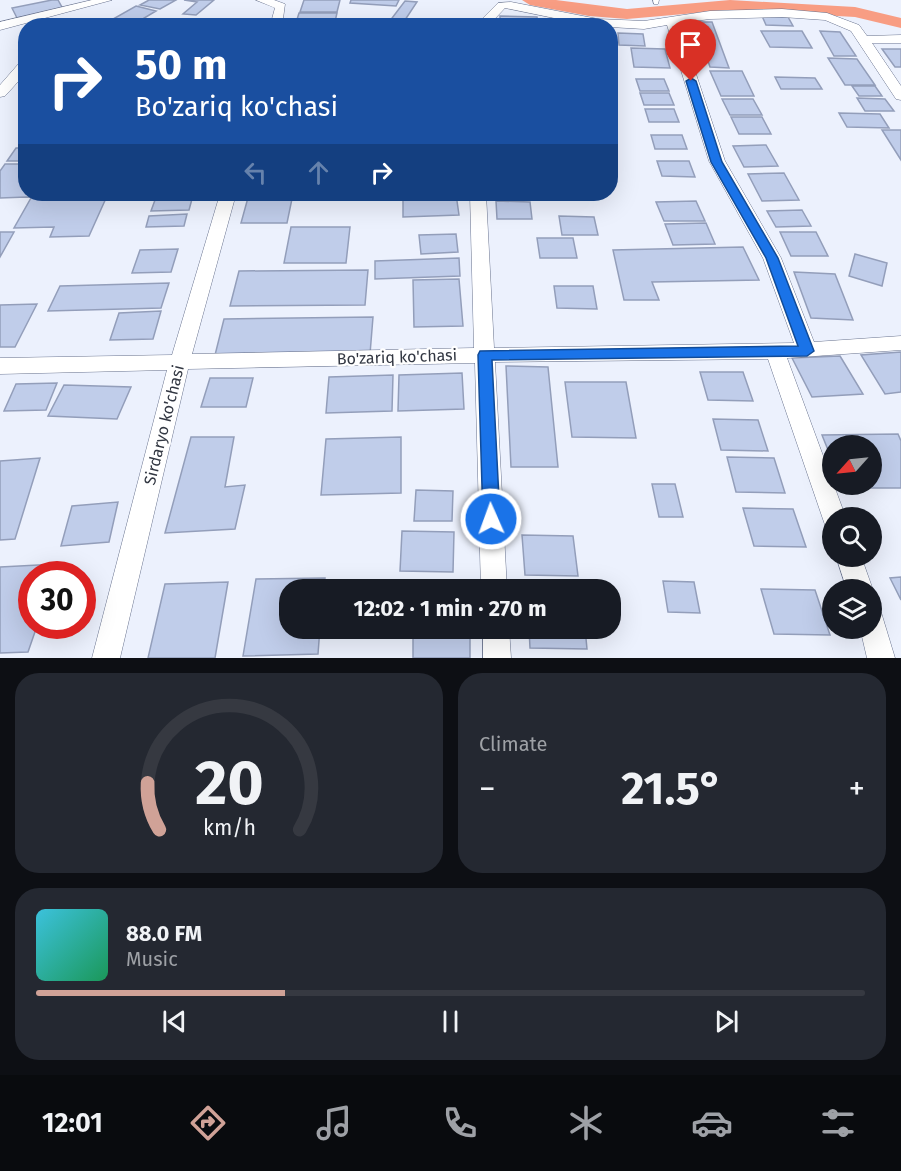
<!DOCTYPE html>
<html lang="en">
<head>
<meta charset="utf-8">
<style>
	:root { --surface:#171b24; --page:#242831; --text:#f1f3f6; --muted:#9ea1a6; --line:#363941; --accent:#d0a297 }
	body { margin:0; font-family:"Fira Sans",sans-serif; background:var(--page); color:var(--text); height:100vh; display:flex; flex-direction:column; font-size:22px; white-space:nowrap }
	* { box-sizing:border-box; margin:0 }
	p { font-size:20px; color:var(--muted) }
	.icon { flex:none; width:33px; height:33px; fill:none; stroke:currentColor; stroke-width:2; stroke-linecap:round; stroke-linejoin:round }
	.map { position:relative; height:658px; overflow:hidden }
	.side { display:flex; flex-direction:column; gap:15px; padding:15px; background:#0d0f14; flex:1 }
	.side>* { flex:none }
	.top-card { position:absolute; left:18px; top:18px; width:600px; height:183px; border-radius:24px; box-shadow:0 6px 24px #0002; background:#1a4fa0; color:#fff; overflow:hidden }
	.needle { width:39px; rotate:243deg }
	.tools { position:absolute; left:822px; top:435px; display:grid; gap:12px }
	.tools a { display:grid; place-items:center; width:60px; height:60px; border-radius:50%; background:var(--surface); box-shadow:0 6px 24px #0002; font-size:30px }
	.speed { position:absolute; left:18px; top:561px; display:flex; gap:12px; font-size:30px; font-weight:700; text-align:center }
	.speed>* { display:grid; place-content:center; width:78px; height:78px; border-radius:50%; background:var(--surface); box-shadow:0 6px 24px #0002; line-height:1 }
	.speed .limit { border:9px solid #d22; background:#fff; color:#111 }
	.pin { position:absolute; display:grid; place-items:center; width:51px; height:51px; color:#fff; margin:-62px -26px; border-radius:50% 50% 50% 0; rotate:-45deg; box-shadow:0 0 6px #0007 }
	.pin .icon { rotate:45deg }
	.me { position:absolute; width:66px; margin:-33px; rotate:358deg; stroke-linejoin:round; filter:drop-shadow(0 0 4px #0008) }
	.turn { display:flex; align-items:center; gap:21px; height:126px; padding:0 18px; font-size:27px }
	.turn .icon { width:78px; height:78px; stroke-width:2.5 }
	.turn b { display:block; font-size:42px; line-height:51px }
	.lanes { display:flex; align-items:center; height:57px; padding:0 18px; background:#0003; justify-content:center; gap:30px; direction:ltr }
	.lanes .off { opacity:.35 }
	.big { font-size:45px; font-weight:700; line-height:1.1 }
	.side .widget { flex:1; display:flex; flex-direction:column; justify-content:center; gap:9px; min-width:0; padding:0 21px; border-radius:24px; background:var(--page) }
	.side .dial { align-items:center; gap:0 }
	.dial svg { height:156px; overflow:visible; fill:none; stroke:var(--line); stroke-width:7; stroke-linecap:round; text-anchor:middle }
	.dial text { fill:var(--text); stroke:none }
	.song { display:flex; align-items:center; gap:18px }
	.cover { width:72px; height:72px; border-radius:9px; background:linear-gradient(135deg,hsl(190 70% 55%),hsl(150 70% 35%)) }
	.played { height:6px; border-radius:3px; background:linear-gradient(90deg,var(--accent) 30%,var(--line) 30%) }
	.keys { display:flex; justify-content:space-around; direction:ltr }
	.heat { display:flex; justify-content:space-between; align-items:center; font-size:33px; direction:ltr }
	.side .tiles { flex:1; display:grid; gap:15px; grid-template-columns:1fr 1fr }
	.widget:last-child { grid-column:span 2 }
	.trip { position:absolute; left:279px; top:579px; width:342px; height:60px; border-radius:24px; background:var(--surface); box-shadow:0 6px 24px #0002; font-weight:700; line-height:60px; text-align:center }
	.dock { display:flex; height:96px; justify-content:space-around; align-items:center; background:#090b0e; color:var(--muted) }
	.dock .icon { width:42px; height:42px }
	.dock .selected { color:var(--accent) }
	.dock b { font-size:27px; color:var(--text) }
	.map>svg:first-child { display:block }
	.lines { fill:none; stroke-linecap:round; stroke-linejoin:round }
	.canal { fill:#f89d83; fill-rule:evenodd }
	.building { fill:#c0cdea; stroke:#939eba; stroke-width:1.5 }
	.lane-casing { stroke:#6a748f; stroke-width:1 }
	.street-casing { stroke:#6a748f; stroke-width:1 }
	.lane { fill:#fff; fill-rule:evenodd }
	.street { fill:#fff; fill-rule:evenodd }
	.route { fill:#1a73e8; stroke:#114b97; stroke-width:1.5 }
	.labels { text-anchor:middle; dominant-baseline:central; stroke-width:4.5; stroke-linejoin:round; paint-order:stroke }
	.street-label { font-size:16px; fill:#323742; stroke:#fff }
</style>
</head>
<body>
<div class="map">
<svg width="901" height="658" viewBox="0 0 901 658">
	<rect width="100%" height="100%" fill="#ecf1fd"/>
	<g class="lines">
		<!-- canal -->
		<path class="canal" d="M522,0h34l71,9 103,-9 125,7 46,11v10l-46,-11 -125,-7 -103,9 -38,-3 -59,-11z"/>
	</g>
	<!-- building -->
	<path class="building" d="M52,0h6l5,9 -46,9 -5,-10z
		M149,0h27l-16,9 -20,-4z
		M184,0h30l-18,15 -13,-1 14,-12z
		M304,0h36l-3,12h-37z
		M351,0h48l-3,6 -46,-3z
		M405,1l12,1 -12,18 33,4 -2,2h-50z
		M136,6l20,5 -25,15 -25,-3z
		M299,13h38l-3,13h-39z
		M500,16l37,1 1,9h-38z
		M762,16l26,1 5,9 -27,-1z
		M246,19l-2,7h-47l2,-6z
		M695,22h17l17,46 -19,-1z
		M761,31h41l10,17 -42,-1z
		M820,31l20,1 16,24h-22z
		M618,33l25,1 2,12 -26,-1z
		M631,48l34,1 5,19 -36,-1z
		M882,49h19v18h-6z
		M828,58l29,1 18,26h-30z
		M710,71h32l12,25h-33z
		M775,77l40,1 7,11h-41z
		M636,79h28l5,12h-29z
		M852,86h23l7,10h-23z
		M640,93h29l5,12h-30z
		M857,98l28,1 9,12h-29z
		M722,99h31l9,16h-32z
		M645,109h29l5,13h-30z
		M839,113l41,1 9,14 -42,-1z
		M731,117h31l9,17h-32z
		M882,130h19v30z
		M651,135h31l5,14h-32z
		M766,145l12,21 -34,1 -11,-21z
		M16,148h10v13h-19z
		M657,161h32l6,16 -33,-1z
		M5,164h21v30h80l-106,4v-27z
		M784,173l15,27 -37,1 -14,-27z
		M249,194h44l-6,29h-46z
		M403,194h53l3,21 -56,2z
		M107,196l-18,40 -39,1 4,-10 -40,1 17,-30z
		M192,199l-3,11 -38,1 4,-11z
		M496,201l34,1 2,17h-35z
		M696,201l9,20h-41l-8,-19z
		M802,210l9,16 -35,1 -9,-16z
		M187,214l-3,12 -38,1 3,-11z
		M559,216l35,1 4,18h-36z
		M706,223l9,21 -42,1 -8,-21z
		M291,227h59l-4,36h-62z
		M0,232h14l-14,25z
		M780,232h36l12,24h-37z
		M456,234l2,18 -37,2 -2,-19z
		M537,238h36l4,20h-37z
		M743,247l16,33 -107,2 7,18h-35l-11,-50z
		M178,249l-7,23 -39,1 8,-23z
		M855,254l32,9 -5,23 -33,-10z
		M459,258l1,18 -85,3v-18z
		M368,270l-3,35 -135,1 9,-35z
		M794,272l41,2 18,46 -42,-2z
		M459,279l4,47 -49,1 -1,-47z
		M169,283l-8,25 -113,3 12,-25z
		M554,286h39l4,23 -40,-1z
		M37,304l-22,43h-15v-42z
		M161,311l-8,28 -43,1 9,-27z
		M373,317l-3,37 -155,1 9,-36z
		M901,352v40l-16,2 -24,-39z
		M840,356l23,38 -51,3 -20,-39z
		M506,366l42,1 10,100h-47z
		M700,372h43l10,29 -45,-1z
		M462,373l2,36 -66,2 1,-36z
		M393,375l-1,36 -66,2 3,-36z
		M210,378h43l-7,29h-45z
		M565,382h61l10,56 -64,-1z
		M57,383l-11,27 -42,1 12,-27z
		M64,385l67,2 -14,32 -69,-3z
		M713,419l45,1 10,31 -47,-1z
		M898,434l3,7v47h-57l-1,-4h29v-38h-40v14l-10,-25z
		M191,437h43l-9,50 20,-2 -10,44 -70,4z
		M401,437v56l-80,2 5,-56z
		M727,457l47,1 11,35 -49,-1z
		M40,458l-25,81 -15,1v-79z
		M652,484h23l8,33h-24z
		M416,490l37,1 -1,30h-38z
		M118,502l-9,40 -48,4 11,-40z
		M743,508l50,1 13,38 -52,-1z
		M402,531l52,1 -1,40 -53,-1z
		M522,535l51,1 5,40 -53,-1z
		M57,564l-3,10h-22v52h5l-9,26 -28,1v-86z
		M901,577v23l-11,-22z
		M325,578l-1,12h-34v38h30l-2,26 -75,2 13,-77z
		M663,581l31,1 6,31 -32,-1z
		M228,582l-13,76h-67l17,-74z
		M761,589l54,1 15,45 -56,-1z
		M529,628h56l2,21 -57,-1z
		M413,637l57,1v20h-57z"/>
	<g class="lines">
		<defs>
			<path id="lane" d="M653,0h6l-1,4h-4z"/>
			<path id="street" d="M92,0h20l-112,30v-8z
				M256,0h18l11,4 -3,22h-12l5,-18z
				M511,2l87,17 46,2 66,-10 72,-2 45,4 32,12 8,11 34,-1v8h-29l29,43v14l-5,-1 -45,-68 -26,-11 -43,-3 -72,2 -31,4 46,138 56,97 33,84 87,-6v14l-114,8 59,160h-14v10l-7,-3 -57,-166 -273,3 12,228h-26l-6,-227 -287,6 -68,289h-28l75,-288 -167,4v-16l172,-3 48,-161h16l-44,160 282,-6 -4,-154h16l8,154 300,-5 -31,-85 -54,-97 -42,-136 -23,4 -51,-3 -88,-18 -17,18h-13l23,-23z
				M26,60v13l-21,23 -5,1v-12l21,-24z
				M836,556h25l12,34 -1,3v-3h-25z
				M872,608l9,4 14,46h-28l-7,-30h12z
				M483,628h26l2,30h-28z"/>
		</defs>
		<!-- lane casing -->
		<use href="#lane" class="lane-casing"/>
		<!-- street casing -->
		<use href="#street" class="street-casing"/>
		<!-- lane -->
		<use href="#lane" class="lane"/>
		<!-- street -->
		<use href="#street" class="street"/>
	</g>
	<!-- route -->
	<path class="route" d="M691,78l5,3 26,81 56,96 36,93 -7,5 -315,4 8,159 -3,5 -6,3 -6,-3 -2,-5 -5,-164 2,-4 318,-5 -32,-88 -55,-96 -25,-81z"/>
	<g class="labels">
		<!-- street labels -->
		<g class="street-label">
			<text transform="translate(397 357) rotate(-2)">Bo'zariq ko'chasi</text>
			<text transform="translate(164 425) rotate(-76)">Sirdaryo ko'chasi</text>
		</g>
	</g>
</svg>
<div class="tools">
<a><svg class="needle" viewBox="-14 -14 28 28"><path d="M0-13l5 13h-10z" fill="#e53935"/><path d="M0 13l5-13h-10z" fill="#9ea1a6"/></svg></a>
<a><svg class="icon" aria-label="search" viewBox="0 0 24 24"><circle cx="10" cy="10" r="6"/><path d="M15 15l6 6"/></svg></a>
<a><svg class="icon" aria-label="layers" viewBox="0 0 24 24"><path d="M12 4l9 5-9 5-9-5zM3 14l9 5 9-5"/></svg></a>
</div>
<div class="speed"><div class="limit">30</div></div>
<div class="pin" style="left:691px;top:81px;background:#d93025"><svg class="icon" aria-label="arrive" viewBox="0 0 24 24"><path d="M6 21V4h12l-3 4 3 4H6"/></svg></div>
<svg class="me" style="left:491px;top:519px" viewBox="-20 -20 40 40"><circle r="17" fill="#1a73e8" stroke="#fff" stroke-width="3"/><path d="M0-11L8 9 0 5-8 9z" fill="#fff"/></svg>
<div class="trip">12:02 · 1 min · 270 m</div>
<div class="top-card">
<div class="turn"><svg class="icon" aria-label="right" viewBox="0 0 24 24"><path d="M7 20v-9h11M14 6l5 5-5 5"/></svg><div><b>50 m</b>Bo'zariq ko'chasi</div></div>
<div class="lanes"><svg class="icon off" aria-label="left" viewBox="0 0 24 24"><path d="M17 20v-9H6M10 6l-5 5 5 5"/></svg><svg class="icon off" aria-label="ahead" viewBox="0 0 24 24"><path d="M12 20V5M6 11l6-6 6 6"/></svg><svg class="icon" aria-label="right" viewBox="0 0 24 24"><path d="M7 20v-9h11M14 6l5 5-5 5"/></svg></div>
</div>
</div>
<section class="side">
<div class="tiles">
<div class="widget dial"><svg viewBox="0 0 100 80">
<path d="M14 69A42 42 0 1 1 86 69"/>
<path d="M14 69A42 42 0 0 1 8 45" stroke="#d0a297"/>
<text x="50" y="56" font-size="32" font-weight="700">20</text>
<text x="50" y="72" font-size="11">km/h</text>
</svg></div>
<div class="widget"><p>Climate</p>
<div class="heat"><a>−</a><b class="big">21.5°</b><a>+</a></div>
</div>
<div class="widget">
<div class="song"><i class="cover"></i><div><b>88.0 FM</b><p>Music</p></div></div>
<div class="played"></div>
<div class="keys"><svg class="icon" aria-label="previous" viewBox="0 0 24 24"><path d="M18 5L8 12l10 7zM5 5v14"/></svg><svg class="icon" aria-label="pause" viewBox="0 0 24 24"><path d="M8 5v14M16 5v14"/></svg><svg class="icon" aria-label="next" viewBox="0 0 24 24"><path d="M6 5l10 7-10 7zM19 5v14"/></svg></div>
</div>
</div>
</section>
<nav class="dock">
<b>12:01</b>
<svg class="icon selected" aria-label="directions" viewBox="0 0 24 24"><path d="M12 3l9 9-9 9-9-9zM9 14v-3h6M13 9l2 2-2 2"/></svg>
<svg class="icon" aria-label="music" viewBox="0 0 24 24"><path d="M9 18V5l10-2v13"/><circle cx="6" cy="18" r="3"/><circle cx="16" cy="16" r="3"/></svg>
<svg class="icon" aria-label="phone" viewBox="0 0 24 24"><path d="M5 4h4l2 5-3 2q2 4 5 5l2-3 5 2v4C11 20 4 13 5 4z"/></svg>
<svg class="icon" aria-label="climate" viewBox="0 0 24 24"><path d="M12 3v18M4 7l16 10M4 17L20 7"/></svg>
<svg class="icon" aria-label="car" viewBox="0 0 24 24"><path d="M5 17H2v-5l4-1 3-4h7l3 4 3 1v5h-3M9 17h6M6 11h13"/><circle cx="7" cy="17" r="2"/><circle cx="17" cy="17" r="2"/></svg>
<svg class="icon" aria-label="filters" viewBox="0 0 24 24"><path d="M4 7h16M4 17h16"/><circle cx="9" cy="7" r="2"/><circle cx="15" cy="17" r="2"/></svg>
</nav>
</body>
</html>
